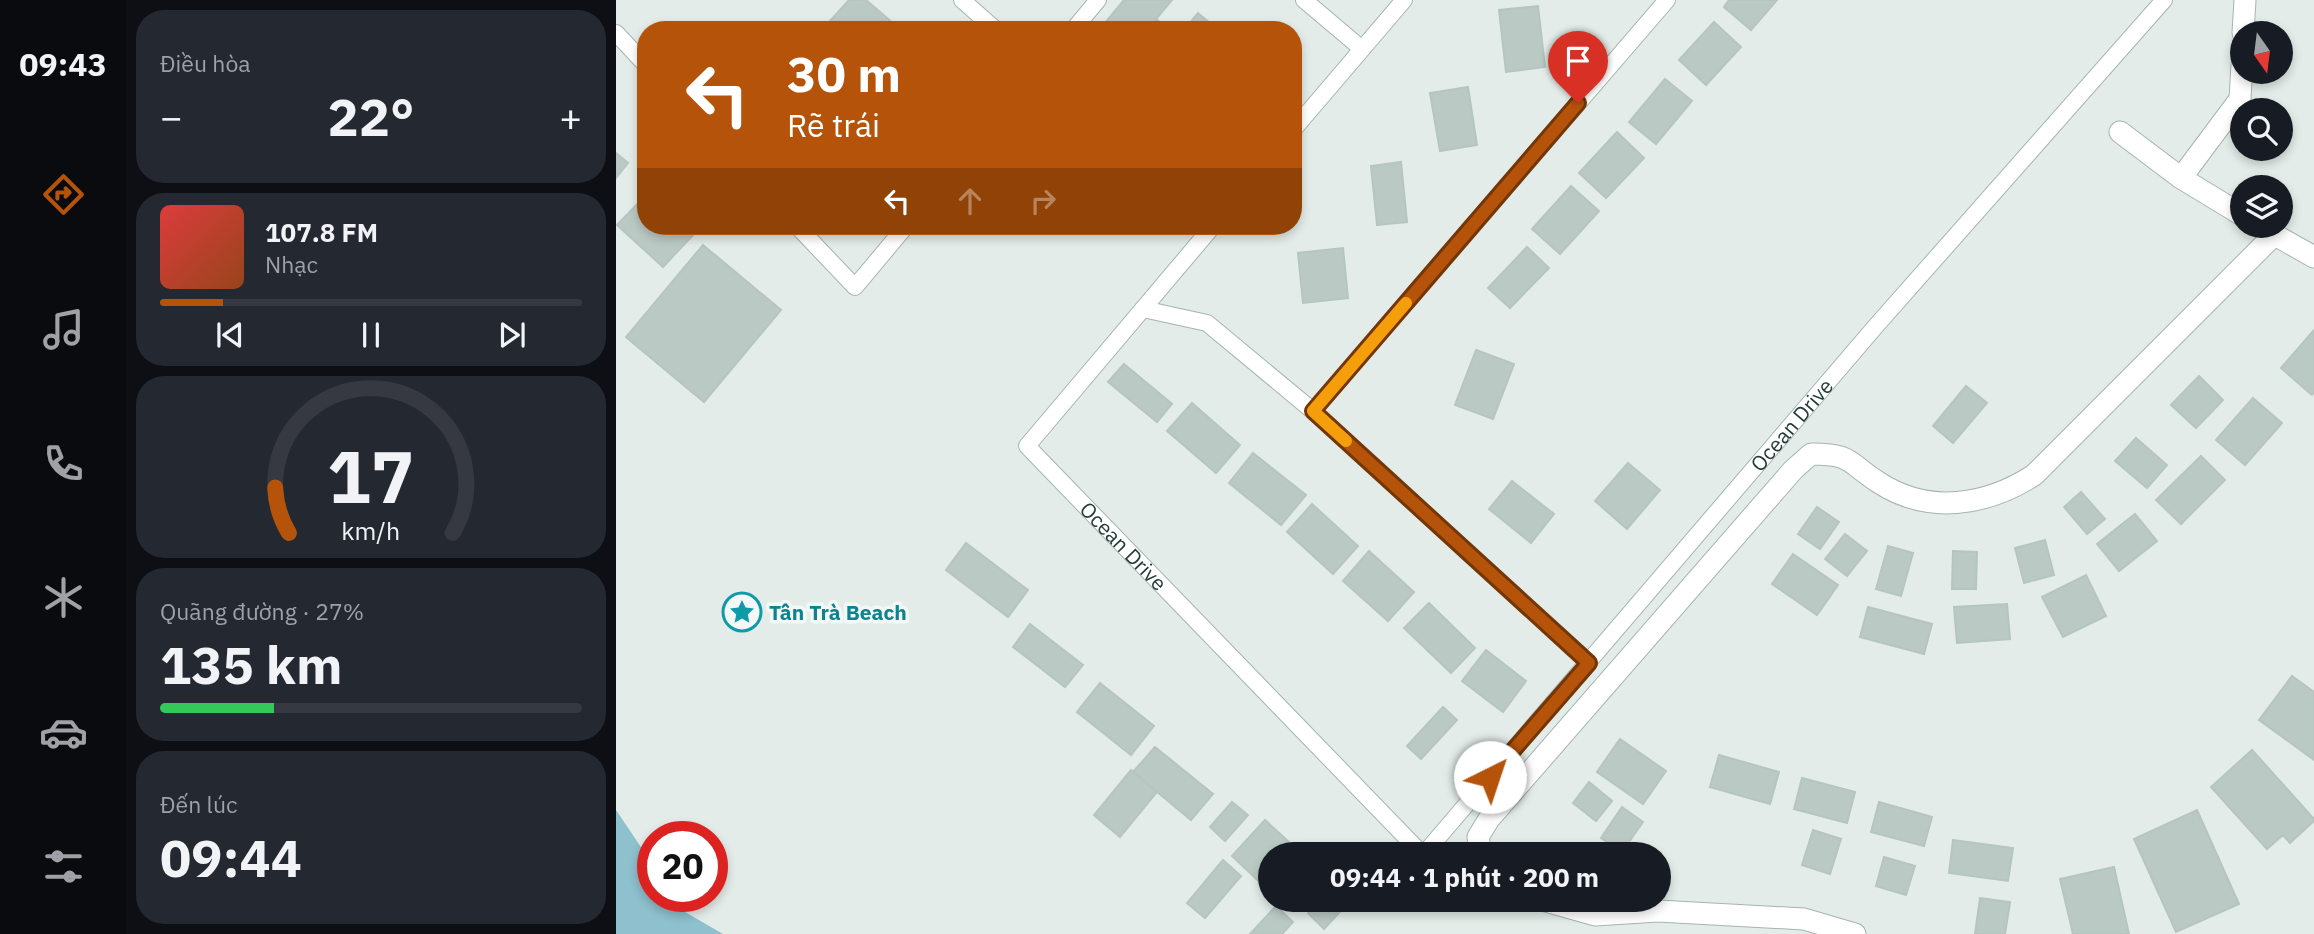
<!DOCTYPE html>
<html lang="vi">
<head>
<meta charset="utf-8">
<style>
	:root { --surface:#171b24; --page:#242831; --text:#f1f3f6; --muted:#9ea1a6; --line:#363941; --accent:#b45309 }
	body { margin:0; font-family:"IBM Plex Sans",sans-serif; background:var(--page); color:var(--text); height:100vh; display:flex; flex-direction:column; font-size:26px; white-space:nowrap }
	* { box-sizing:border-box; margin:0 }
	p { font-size:23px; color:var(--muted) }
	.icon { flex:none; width:38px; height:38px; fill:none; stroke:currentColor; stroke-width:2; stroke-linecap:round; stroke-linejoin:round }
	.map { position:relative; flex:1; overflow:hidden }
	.details { display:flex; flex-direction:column; gap:10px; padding:10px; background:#0d0f14; width:490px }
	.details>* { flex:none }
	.guide { position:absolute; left:21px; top:21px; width:665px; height:214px; border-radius:28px; box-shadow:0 4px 10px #0003; background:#b45309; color:#fff; overflow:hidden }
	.needle { width:46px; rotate:166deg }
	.controls { position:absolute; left:1614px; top:21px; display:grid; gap:14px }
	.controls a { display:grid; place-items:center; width:63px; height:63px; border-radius:50%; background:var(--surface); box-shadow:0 4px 10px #0003; font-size:35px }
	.speed { position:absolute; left:21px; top:821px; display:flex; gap:14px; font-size:35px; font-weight:700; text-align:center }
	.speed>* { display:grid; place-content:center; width:91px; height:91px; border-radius:50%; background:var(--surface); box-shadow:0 4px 10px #0003; line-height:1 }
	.speed .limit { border:10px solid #d22; background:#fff; color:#111 }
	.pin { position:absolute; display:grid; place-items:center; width:60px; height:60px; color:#fff; margin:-72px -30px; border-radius:50% 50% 50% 0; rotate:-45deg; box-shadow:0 0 7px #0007 }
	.pin .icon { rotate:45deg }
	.me { position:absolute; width:77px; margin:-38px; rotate:41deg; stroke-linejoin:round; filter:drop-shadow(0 0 5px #0008) }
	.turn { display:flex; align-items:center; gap:24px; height:147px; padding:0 35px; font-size:32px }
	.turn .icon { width:91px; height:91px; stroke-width:2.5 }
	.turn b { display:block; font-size:49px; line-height:60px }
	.lanes { display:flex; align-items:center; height:66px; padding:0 35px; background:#0003; justify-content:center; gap:35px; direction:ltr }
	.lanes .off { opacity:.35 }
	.big { font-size:52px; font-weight:700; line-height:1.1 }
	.details .card { flex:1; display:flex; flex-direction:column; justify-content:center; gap:10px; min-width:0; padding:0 24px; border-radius:28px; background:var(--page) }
	.details .dial { align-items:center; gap:0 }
	.dial svg { height:182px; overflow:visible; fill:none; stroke:var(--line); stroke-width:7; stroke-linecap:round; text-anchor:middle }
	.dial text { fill:var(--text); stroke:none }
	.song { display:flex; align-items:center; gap:21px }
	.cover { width:84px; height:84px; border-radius:10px; background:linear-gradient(135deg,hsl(0 70% 55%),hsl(20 70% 35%)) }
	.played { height:7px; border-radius:4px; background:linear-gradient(90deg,var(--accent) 15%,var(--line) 15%) }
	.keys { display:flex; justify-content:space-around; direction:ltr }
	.heat { display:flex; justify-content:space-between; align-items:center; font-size:38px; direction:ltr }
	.charge { height:10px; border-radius:5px; background:linear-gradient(90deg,#34c759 27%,var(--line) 0) }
	.trip { position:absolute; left:642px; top:842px; width:413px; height:70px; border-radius:35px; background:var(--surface); box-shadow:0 4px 10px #0003; font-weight:700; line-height:70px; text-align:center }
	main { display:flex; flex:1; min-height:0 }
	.dock { display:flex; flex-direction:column; width:126px; justify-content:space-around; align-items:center; background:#090b0e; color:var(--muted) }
	.dock .icon { width:49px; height:49px }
	.dock .on { color:var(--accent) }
	.dock b { font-size:32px; color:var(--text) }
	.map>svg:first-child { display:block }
	.water { fill:#8ec0ce }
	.building { fill:#bbc9c4; stroke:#b5c5bf; stroke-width:2 }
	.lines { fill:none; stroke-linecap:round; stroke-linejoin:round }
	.lane-casing { stroke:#a6b4af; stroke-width:18 }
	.street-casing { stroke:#a6b4af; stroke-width:23 }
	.lane { stroke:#fff; stroke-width:16 }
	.street { stroke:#fff; stroke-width:21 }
	.route-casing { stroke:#753606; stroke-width:18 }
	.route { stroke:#b45309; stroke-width:12 }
	.slow { stroke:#f59e0b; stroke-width:12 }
	.labels { text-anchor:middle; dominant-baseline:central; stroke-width:7; stroke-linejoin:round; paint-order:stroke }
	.street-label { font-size:21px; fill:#233c37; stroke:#f3f8f6 }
	.culture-label { font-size:21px; font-weight:bold; fill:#0d838f; stroke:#f3f8f6; text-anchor:start }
</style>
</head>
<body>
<main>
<nav class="dock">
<b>09:43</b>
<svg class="icon on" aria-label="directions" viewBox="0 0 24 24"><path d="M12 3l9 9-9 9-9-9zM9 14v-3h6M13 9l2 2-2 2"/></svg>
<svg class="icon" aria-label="music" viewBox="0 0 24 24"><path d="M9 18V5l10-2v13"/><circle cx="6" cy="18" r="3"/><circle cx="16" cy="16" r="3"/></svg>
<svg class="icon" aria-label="phone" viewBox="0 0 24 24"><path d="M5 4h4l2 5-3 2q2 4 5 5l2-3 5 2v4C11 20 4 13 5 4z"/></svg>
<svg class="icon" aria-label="climate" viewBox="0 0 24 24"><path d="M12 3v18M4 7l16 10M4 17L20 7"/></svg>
<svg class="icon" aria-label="car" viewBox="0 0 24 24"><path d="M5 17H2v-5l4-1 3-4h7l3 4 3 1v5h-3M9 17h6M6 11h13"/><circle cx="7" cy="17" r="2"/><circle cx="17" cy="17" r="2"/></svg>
<svg class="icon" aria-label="filters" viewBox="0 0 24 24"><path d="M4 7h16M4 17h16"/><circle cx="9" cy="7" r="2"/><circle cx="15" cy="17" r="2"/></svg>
</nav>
<section class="details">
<div class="card"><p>Điều hòa</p>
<div class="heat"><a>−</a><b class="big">22°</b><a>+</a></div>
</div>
<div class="card">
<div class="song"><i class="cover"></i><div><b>107.8 FM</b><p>Nhạc</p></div></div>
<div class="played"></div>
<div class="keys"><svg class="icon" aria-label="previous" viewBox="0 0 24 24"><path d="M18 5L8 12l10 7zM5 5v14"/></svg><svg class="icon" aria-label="pause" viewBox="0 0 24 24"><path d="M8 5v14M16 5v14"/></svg><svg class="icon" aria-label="next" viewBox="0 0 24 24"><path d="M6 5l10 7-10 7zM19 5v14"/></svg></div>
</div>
<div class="card dial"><svg viewBox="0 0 100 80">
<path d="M14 69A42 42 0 1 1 86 69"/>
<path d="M14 69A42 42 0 0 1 8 49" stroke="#b45309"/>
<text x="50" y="56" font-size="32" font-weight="700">17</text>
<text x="50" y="72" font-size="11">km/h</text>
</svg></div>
<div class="card"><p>Quãng đường · 27%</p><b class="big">135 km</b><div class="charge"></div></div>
<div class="card"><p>Đến lúc</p><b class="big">09:44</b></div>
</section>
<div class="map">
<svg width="1698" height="934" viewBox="0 0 1698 934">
	<rect width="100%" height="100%" fill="#e3ece8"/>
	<!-- water -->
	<path class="water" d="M0,810l37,55v31h21l11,16 38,22h-107z"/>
	<!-- building -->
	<path class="building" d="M233,0h17l34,29 -62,1 -9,-8z
		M508,0h48l-16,19 14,11h-71z
		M1113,0h48l-26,30 -27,-23z
		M922,6l7,61 -39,5 -7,-62z
		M582,13l20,17h-34z
		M1098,22l27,25 -35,38 -27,-25z
		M1049,79l27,22 -36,43 -27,-22z
		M852,87l9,58 -37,6 -10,-58z
		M1001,132l27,26 -38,40 -27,-25z
		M0,153l12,10 -12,15z
		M785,162l6,60 -30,3 -6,-59z
		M955,186l28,25 -39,43 -28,-25z
		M30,195v31h37l10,9 -30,32 -46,-42z
		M87,245l78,65 -77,92 -78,-65z
		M911,247l22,21 -39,40 -22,-20z
		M727,248l5,50 -45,5 -5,-50z
		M1698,330v62l-2,3 -31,-27z
		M860,350l38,14 -21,55 -38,-14z
		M508,364l48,40 -15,18 -49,-40z
		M1583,376l24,24 -27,28 -25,-23z
		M1350,386l21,17 -34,40 -20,-17z
		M1637,398l29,25 -37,42 -29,-25z
		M576,403l48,42 -24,28 -49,-42z
		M1520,438l31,27 -20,23 -32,-27z
		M637,453l53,42 -25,30 -52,-42z
		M1585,456l24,24 -44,44 -25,-24z
		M1012,463l32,27 -33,39 -32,-28z
		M896,481l42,33 -23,29 -42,-34z
		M1465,492l24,27 -18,15 -23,-27z
		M696,504l46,42 -25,28 -46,-42z
		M1201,507l22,15 -19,27 -22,-15z
		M1519,514l22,27 -38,30 -22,-27z
		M1229,534l22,17 -20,25 -22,-17z
		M1429,540l9,35 -30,8 -9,-35z
		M350,543l62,47 -20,27 -62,-47z
		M1272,546l25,7 -12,43 -25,-7z
		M753,551l45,41 -26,29 -45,-40z
		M1337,551l24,1 -1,37h-24z
		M1177,554l45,31 -21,30 -45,-31z
		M1470,575l20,41 -43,21 -21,-40z
		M813,603l46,45 -24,25 -47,-45z
		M1391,604l3,35 -53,4 -3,-36z
		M1252,607l64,17 -8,30 -64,-17z
		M414,624l53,41 -18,22 -52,-40z
		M870,650l40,31 -23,31 -41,-31z
		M1676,676l22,16v68l-55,-40z
		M484,683l54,43 -23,29 -54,-43z
		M827,707l14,13 -36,39 -14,-13z
		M1004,739l46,32 -23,33 -46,-32z
		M539,747l58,47 -22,26 -58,-48z
		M1636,750l62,69v2l-24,22 -7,-8 -16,14 -56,-62z
		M1103,755l60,17 -9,32 -60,-17z
		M515,770l26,22 -37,45 -26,-22z
		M1186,778l53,14 -8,31 -53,-14z
		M973,782l23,19 -16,20 -23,-18z
		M616,802l16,13 -23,26 -15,-14z
		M1263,802l53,15 -8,29 -53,-14z
		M1006,807l21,15 -21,30 -21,-14z
		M1581,810l42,94 -63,28 -42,-93z
		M649,820l37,34h-32v38l-38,-36z
		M1197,830l28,9 -11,35 -28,-9z
		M1337,840l60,8 -5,33 -59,-8z
		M1268,857l31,9 -9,29 -30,-9z
		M607,860l18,16 -36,42 -18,-15z
		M1498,867l15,67h-56l-13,-55z
		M1364,898l30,4 -5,32h-30z
		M663,900h24l-11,11z
		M705,900h25l3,2 -25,27 -16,-16z
		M660,906l17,16 -11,12h-32z"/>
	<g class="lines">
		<defs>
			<g id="lane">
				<path d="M346,0l34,30"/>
				<path d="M688,0l58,49"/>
				<path d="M457,30l25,-30"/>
				<path d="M0,33l30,32"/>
				<path d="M677,130l111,-130"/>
				<path d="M181,226l58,61 51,-61"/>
				<path id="s1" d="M597,226l-186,220 395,408"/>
				<path d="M527,309l64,14 106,88 276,252"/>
				<path d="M697,411l354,-411"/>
				<path id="s2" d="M808,854l451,-527 289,-327"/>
			</g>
			<path id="street" d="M1627,33l2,-33
				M1504,132l61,46 61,37
				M1565,178l59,-79 2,-34
				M1643,226l55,31
				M865,854l-3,-17 11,-18 304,-349 18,-16c42,0 36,8 67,28 50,33 108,24 156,-7l240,-240
				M926,900l53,15 63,-4 146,8 51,15"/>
		</defs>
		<!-- lane casing -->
		<use href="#lane" class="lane-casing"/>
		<!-- street casing -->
		<use href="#street" class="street-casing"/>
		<!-- lane -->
		<use href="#lane" class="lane"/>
		<!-- street -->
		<use href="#street" class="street"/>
	</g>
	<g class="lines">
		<defs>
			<path id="route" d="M874,777l99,-114 -276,-252 265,-308"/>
		</defs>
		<!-- route casing -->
		<use href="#route" class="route-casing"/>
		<!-- route -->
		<use href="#route" class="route"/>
		<!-- slow -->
		<path class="slow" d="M730,441l-33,-30 93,-108"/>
	</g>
	<!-- icons -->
	<defs>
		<symbol id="sight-ring" viewBox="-11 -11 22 22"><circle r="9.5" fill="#f3f8f6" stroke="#0f9aa8" stroke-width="1.5"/><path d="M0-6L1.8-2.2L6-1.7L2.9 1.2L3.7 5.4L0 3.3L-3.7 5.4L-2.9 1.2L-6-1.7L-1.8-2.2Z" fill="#0f9aa8"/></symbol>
	</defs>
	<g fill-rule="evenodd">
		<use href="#sight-ring" x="104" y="590" width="44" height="44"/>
	</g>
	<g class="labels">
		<!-- street labels -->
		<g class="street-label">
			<text stroke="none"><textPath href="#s2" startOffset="565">Ocean Drive</textPath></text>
			<text stroke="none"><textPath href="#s1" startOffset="427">Ocean Drive</textPath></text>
		</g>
		<!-- culture labels -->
		<g class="culture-label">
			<text x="153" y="612">Tân Trà Beach</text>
		</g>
	</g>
</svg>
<div class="controls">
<a><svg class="needle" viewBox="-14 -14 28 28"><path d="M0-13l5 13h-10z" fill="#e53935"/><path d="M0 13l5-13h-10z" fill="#9ea1a6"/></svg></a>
<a><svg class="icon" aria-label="search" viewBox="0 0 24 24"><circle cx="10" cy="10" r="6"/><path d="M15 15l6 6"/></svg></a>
<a><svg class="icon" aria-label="layers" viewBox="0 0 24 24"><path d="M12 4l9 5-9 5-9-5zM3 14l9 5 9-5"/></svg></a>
</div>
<div class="speed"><div class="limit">20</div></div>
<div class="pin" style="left:962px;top:103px;background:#d93025"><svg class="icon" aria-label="arrive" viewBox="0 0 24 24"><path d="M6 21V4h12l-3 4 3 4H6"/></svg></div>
<svg class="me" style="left:874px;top:777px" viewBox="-20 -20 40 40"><circle r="19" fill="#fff"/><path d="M0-13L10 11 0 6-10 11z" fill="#b45309"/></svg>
<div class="trip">09:44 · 1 phút · 200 m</div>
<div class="guide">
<div class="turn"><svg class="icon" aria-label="left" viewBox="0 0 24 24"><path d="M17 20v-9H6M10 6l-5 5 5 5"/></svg><div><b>30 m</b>Rẽ trái</div></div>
<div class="lanes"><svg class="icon" aria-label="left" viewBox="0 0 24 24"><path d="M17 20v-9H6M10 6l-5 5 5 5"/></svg><svg class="icon off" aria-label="ahead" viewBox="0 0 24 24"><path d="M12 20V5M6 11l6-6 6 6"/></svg><svg class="icon off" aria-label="right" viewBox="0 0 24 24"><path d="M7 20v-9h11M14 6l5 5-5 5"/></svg></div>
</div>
</div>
</main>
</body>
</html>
